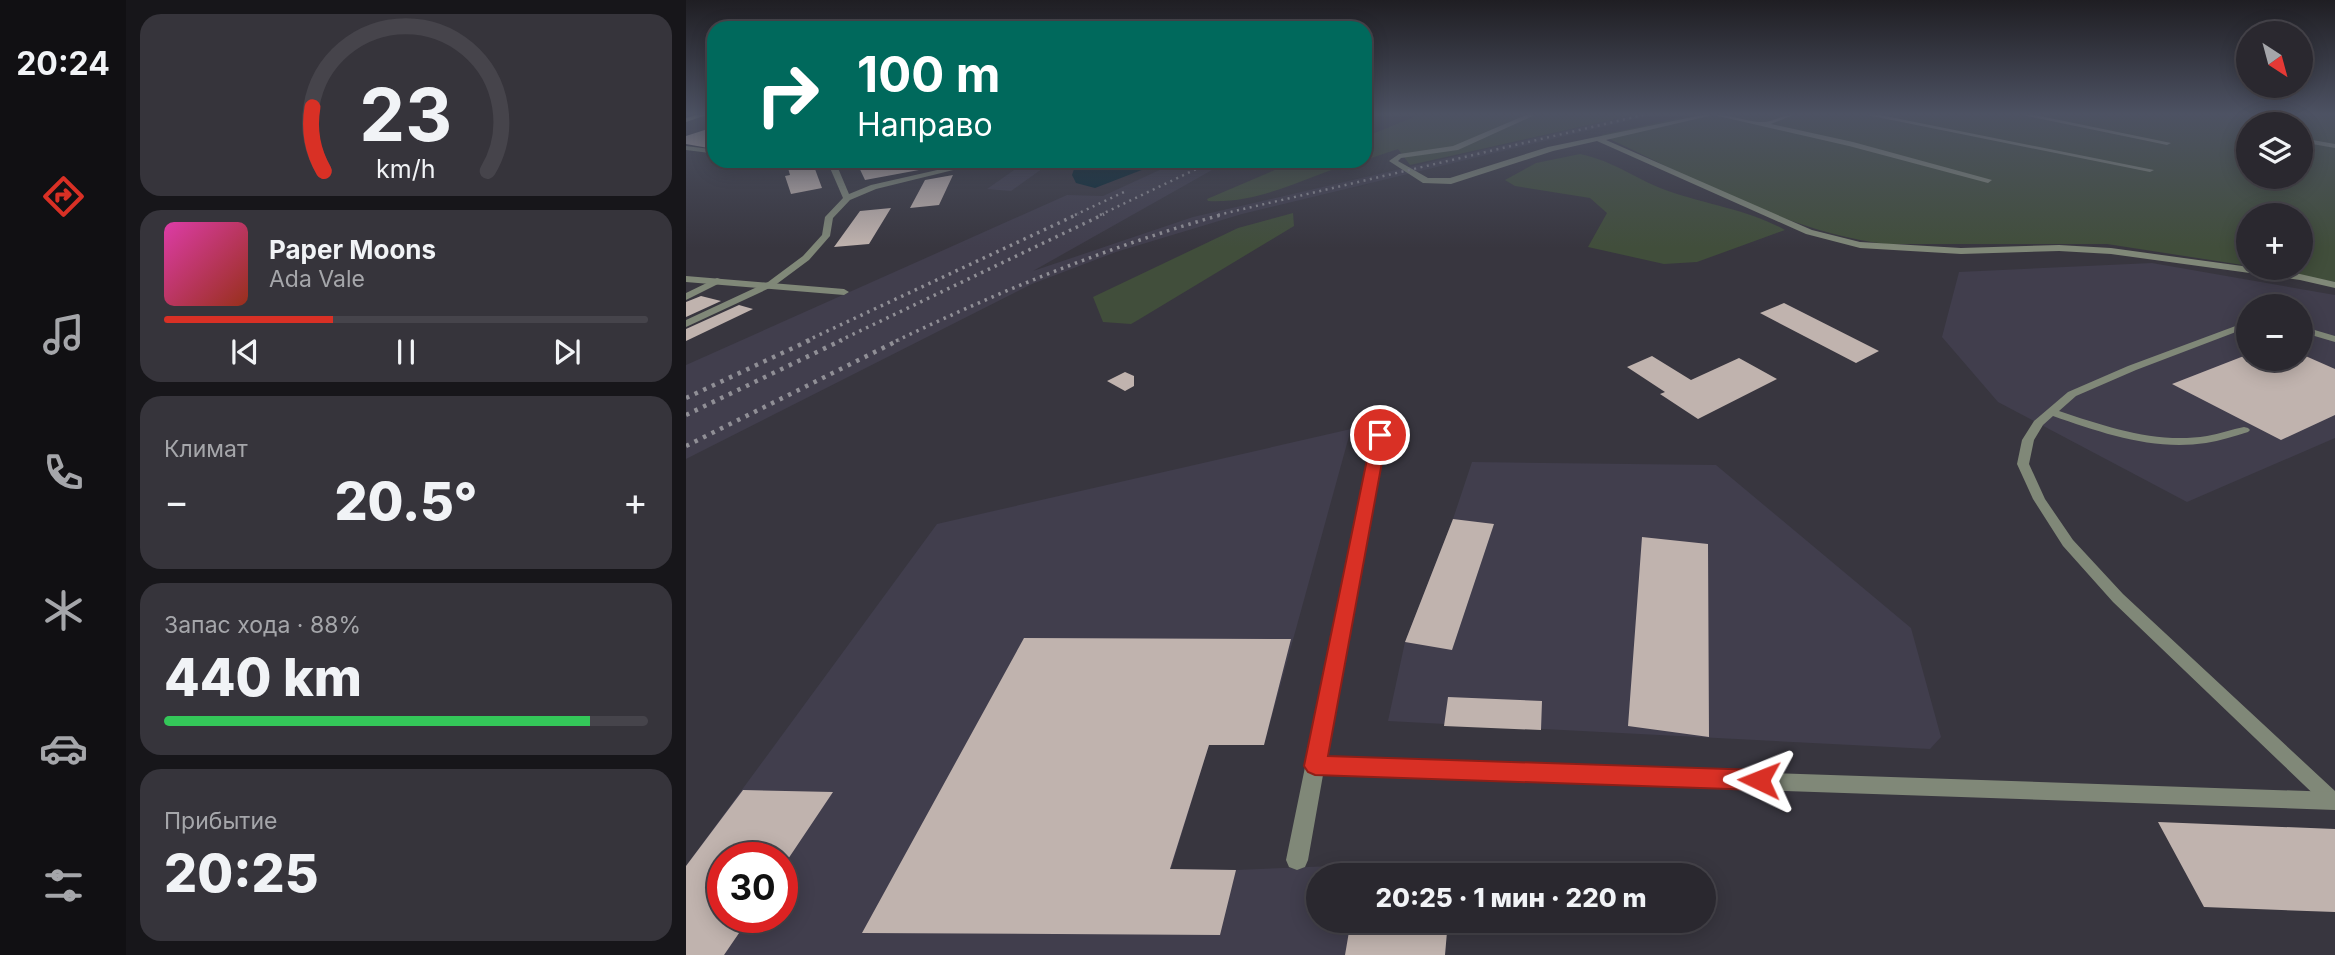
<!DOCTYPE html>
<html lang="ru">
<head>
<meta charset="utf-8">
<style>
	:root { --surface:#2a282f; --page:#36343b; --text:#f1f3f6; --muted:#a5a6aa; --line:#46444b; --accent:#d93025 }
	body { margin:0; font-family:Inter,sans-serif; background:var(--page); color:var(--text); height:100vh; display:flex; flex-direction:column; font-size:26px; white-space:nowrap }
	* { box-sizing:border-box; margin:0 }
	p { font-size:23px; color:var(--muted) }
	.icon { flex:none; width:38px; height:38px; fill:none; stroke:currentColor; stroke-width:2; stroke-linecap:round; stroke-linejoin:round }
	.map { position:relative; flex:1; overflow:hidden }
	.side { display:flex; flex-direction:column; gap:14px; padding:14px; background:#17161a; width:560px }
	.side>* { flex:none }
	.hud { position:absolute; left:21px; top:21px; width:665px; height:147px; border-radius:21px; box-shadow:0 4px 18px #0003,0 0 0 2px var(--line); background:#00695c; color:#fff; overflow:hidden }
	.needle { width:46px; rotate:144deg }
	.buttons { position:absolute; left:1550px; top:21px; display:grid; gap:14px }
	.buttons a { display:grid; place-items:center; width:77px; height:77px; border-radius:50%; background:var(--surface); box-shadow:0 4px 18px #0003,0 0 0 2px var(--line); font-size:35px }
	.speed { position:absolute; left:21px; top:842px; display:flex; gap:14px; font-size:35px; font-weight:700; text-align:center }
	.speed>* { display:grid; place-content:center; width:91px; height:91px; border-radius:50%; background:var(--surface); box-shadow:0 4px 18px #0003,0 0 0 2px var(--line); line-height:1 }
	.speed .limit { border:10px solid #d22; background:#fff; color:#111 }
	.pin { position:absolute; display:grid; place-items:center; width:60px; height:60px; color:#fff; margin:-30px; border:4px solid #fff; border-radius:50%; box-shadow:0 2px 7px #0007 }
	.me { position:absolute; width:77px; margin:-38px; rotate:272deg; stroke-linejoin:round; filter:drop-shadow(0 0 5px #0008) }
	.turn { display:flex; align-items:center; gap:24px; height:147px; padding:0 35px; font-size:32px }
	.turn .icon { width:91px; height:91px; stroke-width:2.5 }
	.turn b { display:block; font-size:49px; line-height:60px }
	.big { font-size:52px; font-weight:800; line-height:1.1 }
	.side .widget { flex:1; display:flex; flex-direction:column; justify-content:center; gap:10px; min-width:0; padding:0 24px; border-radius:21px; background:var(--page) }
	.side .dial { align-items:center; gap:0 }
	.dial svg { height:182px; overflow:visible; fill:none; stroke:var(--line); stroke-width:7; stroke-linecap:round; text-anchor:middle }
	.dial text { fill:var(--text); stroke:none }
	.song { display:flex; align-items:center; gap:21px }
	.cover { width:84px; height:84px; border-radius:10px; background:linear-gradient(135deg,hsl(320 70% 55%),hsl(10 70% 35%)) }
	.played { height:7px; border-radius:4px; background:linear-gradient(90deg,var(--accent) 35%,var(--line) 35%) }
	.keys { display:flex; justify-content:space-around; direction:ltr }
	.heat { display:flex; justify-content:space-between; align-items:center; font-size:38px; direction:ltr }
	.charge { height:10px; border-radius:5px; background:linear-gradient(90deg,#34c759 88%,var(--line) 0) }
	.trip { position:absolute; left:620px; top:863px; width:410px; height:70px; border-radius:35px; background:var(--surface); box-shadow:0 4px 18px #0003,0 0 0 2px var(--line); font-weight:800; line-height:70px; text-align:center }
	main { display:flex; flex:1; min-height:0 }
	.menu { display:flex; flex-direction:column; width:126px; justify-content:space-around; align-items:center; background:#111013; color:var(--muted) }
	.menu .icon { width:49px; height:49px }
	.menu .current { color:var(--accent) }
	.menu b { font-size:32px; color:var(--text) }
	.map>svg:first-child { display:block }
	.built { fill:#413e4d; fill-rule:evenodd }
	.green { fill:#414e3b; fill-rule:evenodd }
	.water { fill:#012430 }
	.building { fill:#c0b3ae }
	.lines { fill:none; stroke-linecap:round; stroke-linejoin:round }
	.lane { fill:#808878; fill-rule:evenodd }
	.street { fill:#808878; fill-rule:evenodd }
	.secondary { fill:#a9b59c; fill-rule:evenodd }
	.rail-far2 { stroke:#908f96; stroke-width:2.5; stroke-dasharray:2 4.5; stroke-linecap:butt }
	.rail-far1 { stroke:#908f96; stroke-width:3.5; stroke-dasharray:2.5 5; stroke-linecap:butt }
	.rail { stroke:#908f96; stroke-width:4.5; stroke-dasharray:3.5 6; stroke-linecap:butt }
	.route { fill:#d93025; stroke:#8d1f18; stroke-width:2 }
</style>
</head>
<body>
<main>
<nav class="menu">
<b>20:24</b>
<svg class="icon current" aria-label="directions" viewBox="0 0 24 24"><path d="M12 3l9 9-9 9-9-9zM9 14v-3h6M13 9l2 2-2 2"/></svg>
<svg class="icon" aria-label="music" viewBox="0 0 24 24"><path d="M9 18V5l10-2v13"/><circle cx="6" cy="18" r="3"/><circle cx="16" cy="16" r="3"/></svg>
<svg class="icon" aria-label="phone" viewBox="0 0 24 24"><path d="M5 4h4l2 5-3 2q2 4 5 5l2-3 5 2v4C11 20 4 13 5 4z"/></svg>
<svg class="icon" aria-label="climate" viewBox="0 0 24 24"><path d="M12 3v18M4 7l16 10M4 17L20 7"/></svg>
<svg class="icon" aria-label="car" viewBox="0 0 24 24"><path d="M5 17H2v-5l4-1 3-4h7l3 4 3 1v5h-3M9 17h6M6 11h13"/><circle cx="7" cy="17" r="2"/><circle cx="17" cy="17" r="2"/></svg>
<svg class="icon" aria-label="filters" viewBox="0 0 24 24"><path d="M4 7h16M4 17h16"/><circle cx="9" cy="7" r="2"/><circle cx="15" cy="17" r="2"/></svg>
</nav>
<section class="side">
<div class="widget dial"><svg viewBox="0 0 100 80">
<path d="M14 69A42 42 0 1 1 86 69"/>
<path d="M14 69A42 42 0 0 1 9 41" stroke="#d93025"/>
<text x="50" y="56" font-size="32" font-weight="700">23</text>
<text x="50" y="72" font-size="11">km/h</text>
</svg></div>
<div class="widget">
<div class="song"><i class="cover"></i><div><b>Paper Moons</b><p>Ada Vale</p></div></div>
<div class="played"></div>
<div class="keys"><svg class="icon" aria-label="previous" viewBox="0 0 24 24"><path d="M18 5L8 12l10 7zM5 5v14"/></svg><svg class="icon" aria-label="pause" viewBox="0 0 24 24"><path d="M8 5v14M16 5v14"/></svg><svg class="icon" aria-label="next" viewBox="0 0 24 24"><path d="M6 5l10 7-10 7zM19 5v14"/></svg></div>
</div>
<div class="widget"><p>Климат</p>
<div class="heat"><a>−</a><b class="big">20.5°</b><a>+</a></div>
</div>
<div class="widget"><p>Запас хода · 88%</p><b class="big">440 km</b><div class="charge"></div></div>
<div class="widget"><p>Прибытие</p><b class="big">20:25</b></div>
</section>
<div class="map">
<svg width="1649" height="955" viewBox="0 0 1649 955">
	<rect width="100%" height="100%" fill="#38363f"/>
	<!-- built -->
	<path class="built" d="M947,115h20l-411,99 -126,38 -84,32 -346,175v-94l381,-170 36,1 76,-35h49l-195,110 160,-54z
		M341,161h26l-42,30 -24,-2z
		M1466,263l183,32v143l-148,64 -189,-100 -56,-65 17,-65zM1563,306h52v53h-52z
		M665,429l-87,316h-55l-38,124 65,1 123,-5 92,1v9h-133v45l130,1 -3,34h-759v-89l251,-342zM37,858h59v59h-59z
		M786,462l244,3 195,163 30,109 -11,12 -542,-28 17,-79 48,-123z"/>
	<!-- green -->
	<path class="green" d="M733,115h214l-223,50 -12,-16 -33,11v-23z
		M1007,115h642v167l-76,-14h42v-53h-52v51l-142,-22h-222c-100,-13 -193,-67 -284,-109zM1563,124h52v53h-52z
		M894,154c35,7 58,27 91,38 38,13 78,18 114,38l-88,32 -33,2 -76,-17 19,-34 -17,-15 -75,-12 -10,-6 31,-17z
		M610,161h65c-53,13 -96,43 -153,40l-1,-2z
		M607,213l1,13 -156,94 -7,4 -28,-2 -10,-25 145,-69z"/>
	<!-- water -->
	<path class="water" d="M423,161h56l-70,27 -19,-5 -4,-8 2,-6 23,-2z"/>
	<!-- building -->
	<path class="building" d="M28,127v22l-28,-5v-8z
		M100,161h26l10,27 -31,6 -6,-18 5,-1z
		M170,161h62l1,9 -54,10z
		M267,175l-14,30 -29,3 15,-28z
		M205,208l-22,36 -35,3 26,-36z
		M15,296l20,5 -35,16v-15z
		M1098,303l95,48 -23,12 -96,-50z
		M53,305l14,4 -67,32v-12z
		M1563,354v5h52v-5l34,15v46l-54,25 -109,-56z
		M966,356l39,24 48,-22 38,21 -79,40 -38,-25 5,-2 -38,-25z
		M439,372l9,4v10l-9,5 -18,-10z
		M767,519l41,5 -42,126 -47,-8z
		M956,537l66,7 1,193 -81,-11z
		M338,638l267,1 -27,106h-55l-39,124 66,1 -16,65 -358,-2z
		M762,697l94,4 -1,29 -97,-4z
		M57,790l90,2 -51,76v-10h-59v59h27l-26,38h-38v-89z
		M1472,822l177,7v83l-131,-5z
		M665,920h97l-3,35h-100z"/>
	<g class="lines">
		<!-- lane -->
		<path class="lane" d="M1615,138l34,6v4l-34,-6z
			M0,146l24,3 3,2 -3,2 -24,-3z
			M141,161h8l14,33 22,-9 106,-24h13l-114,28 -26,11 -17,18 -3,18 -21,24 -35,26 -88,41v-7l82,-38 35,-26 19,-21 3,-18 18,-19z
			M31,278l3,1v4l-34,17v-7z
			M1563,321v6l-113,43 -60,26 -17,15c48,16 97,33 148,25 13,-2 25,-7 37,-9l4,1 2,2 -2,2c-14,4 -28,9 -42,11 -53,8 -104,-10 -153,-27l-10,9 -9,15 -5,24 16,35 28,41 50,54 212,197v16l-3,1 -6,-2 -213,-204 -50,-56 -30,-47 -16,-35 5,-24 12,-19 34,-29 60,-26z
			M1615,326l34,10v6l-34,-10z"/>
		<!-- street -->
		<path class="street" d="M840,115h9l-77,35 -57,8 -3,3 30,17h22l98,-31 154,-32h11l-107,25 206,90 48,12 101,6 98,-3 52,3 189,26 35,8v6l-35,-8 -189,-26 -52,-3 -98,3 -101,-6 -54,-14 -209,-93 -44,10 -102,33 -28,-1 -34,-22 10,-7 54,-8z
			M1028,115c16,-1 30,6 46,7 11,1 22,-7 33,-7l-22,9 82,18 139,38 -4,3 -139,-37z
			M1181,115h13l274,55 -4,2z
			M1336,115h13l136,28 -4,2z
			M0,276l158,13 5,3 -5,3 -158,-13z
			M694,431l7,4 -60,323 1008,34v18l-1012,-35 -15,85 -3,7 -8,3 -8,-3 -3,-7 87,-425z"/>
		<!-- secondary -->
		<path class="secondary" d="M10,115h10l-20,7v-4z"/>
		<!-- rail-far2 -->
		<path class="rail-far2" d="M389,215l49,-23
			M414,215l113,-54
			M532,215l425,-100"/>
		<!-- rail-far1 -->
		<path class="rail-far1" d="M120,341l272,-127
			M153,341l265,-127
			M210,341c106,-51 214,-95 328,-127"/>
		<!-- rail -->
		<path class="rail" d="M0,398l124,-58
			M0,415l156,-75
			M0,446l213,-106"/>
	</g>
	<!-- sky -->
	<linearGradient id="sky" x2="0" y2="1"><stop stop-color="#1f1e23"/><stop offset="0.46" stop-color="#4d5263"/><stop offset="1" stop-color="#4d5263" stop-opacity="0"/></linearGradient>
	<rect width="1649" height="248" fill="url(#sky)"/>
	<!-- route -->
	<path class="route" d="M694,430l7,5 -59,321 431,14 8,3 3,7 -3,7 -8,3 -444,-15 -7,-3 -4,-6 68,-331z"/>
</svg>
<div class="buttons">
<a><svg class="needle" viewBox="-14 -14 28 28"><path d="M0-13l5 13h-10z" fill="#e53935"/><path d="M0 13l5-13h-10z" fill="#a5a6aa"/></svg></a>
<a><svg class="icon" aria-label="layers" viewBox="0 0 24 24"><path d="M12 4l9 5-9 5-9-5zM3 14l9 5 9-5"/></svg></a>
<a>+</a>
<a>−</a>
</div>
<div class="speed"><div class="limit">30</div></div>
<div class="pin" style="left:694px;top:435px;background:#d93025"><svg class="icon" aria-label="arrive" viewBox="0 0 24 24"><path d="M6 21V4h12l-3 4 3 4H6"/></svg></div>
<svg class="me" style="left:1073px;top:780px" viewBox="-20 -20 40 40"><path d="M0-17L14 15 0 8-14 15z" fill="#d93025" stroke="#fff" stroke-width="4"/></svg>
<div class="trip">20:25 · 1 мин · 220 m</div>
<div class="hud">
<div class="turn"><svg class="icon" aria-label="right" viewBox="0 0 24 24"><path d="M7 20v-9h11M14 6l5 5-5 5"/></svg><div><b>100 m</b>Направо</div></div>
</div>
</div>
</main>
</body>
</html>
